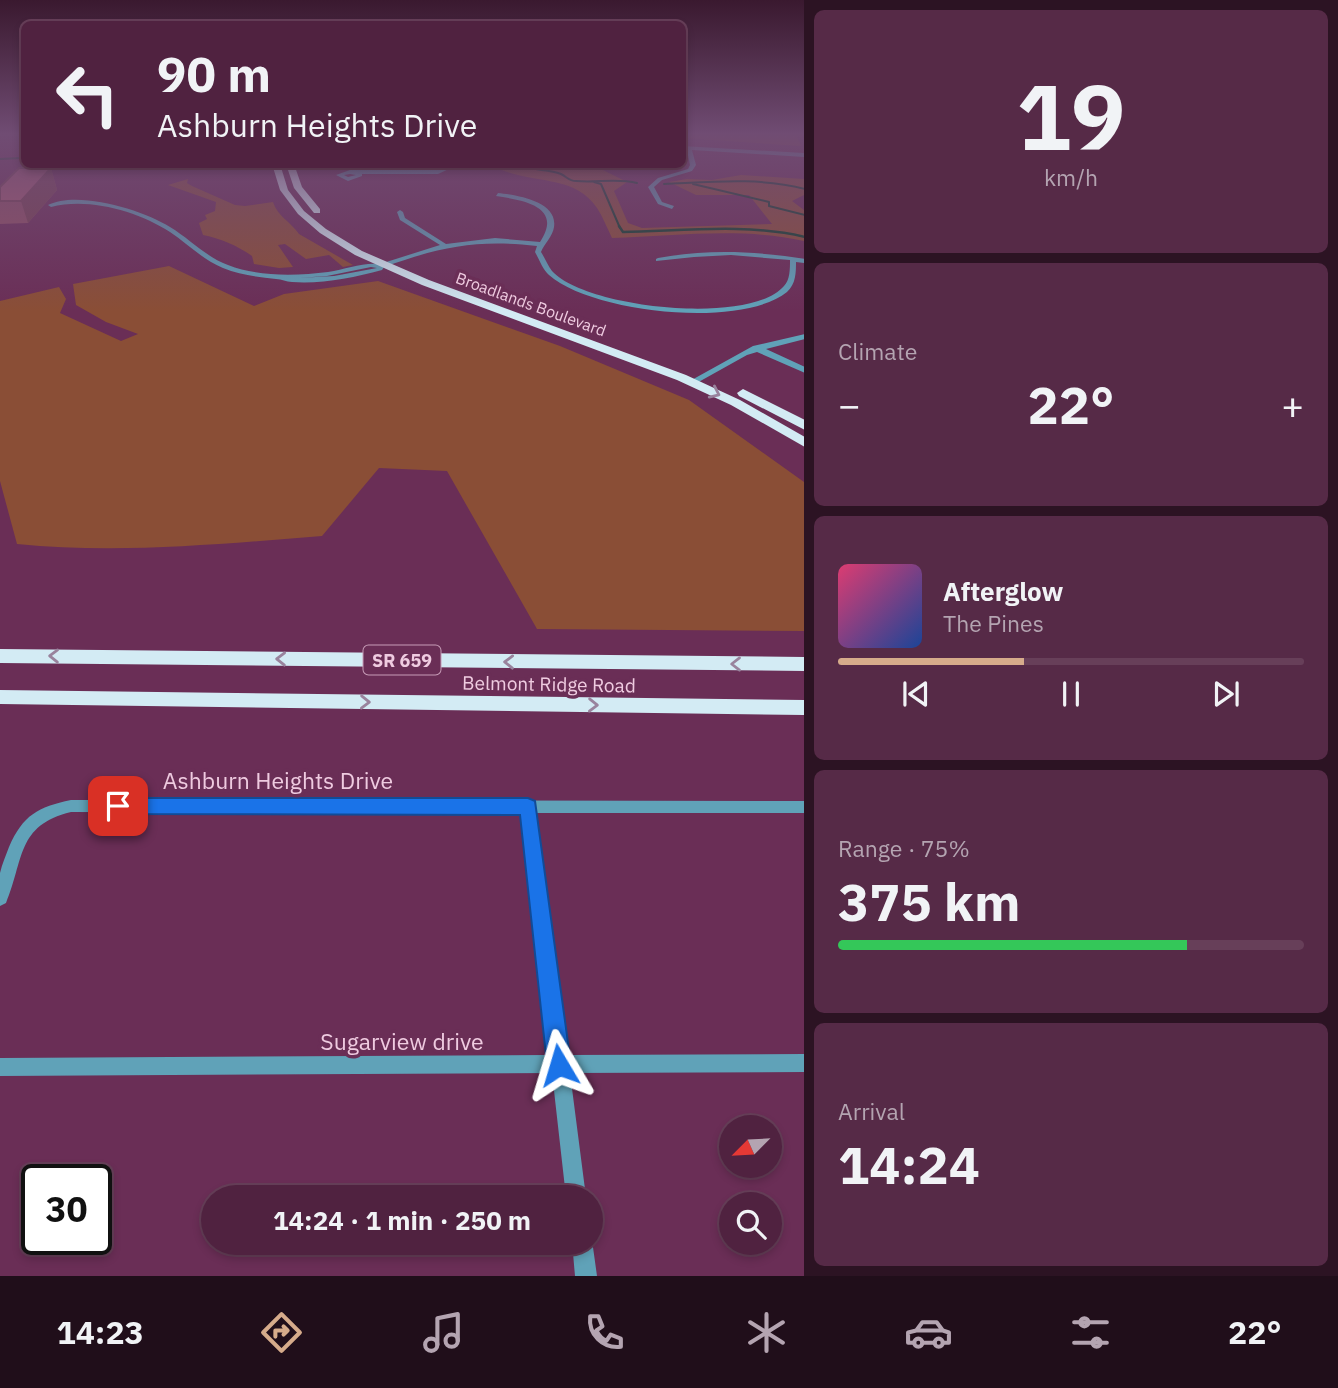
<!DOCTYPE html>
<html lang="en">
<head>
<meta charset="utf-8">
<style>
	:root { --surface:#502240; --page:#562a47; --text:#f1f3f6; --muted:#b4a4b1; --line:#673f59; --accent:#d6ab8b }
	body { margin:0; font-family:"IBM Plex Sans",sans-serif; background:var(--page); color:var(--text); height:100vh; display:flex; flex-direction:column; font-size:26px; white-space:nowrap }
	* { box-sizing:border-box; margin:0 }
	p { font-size:23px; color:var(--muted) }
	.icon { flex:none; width:38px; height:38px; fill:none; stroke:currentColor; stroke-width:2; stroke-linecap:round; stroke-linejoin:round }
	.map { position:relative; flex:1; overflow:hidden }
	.panel { display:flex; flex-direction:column; gap:10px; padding:10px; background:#2c1323; width:534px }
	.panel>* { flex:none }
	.hud { position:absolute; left:21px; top:21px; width:665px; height:147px; border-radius:10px; box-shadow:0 4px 10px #0003,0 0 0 2px var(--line); background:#502240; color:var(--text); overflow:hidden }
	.needle { width:46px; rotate:246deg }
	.fabs { position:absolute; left:719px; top:1115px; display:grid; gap:14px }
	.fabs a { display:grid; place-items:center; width:63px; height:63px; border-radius:50%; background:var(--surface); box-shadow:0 4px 10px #0003,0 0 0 2px var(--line); font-size:35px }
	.speed { position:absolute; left:21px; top:1164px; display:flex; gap:14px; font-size:35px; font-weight:700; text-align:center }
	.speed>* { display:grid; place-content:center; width:91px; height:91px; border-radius:50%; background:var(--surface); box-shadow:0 4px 10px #0003,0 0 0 2px var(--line); line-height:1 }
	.speed .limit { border:4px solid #111; border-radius:10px; background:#fff; color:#111 }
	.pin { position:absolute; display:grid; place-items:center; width:60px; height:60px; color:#fff; margin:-30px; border-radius:14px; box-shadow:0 4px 10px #0006 }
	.me { position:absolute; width:77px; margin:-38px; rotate:353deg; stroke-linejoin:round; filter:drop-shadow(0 0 5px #0008) }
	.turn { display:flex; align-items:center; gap:24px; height:147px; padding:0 21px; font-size:32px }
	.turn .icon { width:91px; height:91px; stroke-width:2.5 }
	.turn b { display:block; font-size:49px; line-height:60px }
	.big { font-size:52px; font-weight:700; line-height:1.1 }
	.panel .widget { flex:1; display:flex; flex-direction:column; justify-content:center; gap:10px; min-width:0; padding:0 24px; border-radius:10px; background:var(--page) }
	.panel .dial { align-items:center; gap:0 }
	.dial b { font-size:91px; line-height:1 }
	.song { display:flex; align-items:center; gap:21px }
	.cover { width:84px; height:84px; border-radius:10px; background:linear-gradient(135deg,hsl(340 70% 55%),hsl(220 70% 35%)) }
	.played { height:7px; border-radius:4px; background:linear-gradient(90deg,var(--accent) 40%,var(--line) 40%) }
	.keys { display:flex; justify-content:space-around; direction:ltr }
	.heat { display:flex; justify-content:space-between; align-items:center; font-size:38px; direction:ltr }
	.charge { height:10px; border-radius:5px; background:linear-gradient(90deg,#34c759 75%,var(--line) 0) }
	.trip { position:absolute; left:201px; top:1185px; width:402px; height:70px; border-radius:35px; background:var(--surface); box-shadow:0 4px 10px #0003,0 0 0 2px var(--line); font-weight:700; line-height:70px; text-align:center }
	.tabs { display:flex; height:112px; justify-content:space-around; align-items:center; background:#200e1a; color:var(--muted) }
	.tabs .icon { width:49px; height:49px }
	.tabs .active { color:var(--accent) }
	.tabs b { font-size:32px; color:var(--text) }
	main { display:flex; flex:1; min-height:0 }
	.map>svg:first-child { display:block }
	.green { fill:#8a4e36 }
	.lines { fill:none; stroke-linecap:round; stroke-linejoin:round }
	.stream-far1 { stroke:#0d3f2b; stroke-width:2 }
	.stream { stroke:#0d3f2b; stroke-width:2.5 }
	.minor { fill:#60a2b8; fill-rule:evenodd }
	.major { fill:#d3ebf4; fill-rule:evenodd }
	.wall { fill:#905063 }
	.shaded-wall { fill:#764150 }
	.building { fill:#a85d73; stroke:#764150; stroke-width:2 }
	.oneway { stroke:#99839d }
	.route { fill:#1a73e8; stroke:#114b97; stroke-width:2 }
	.labels { text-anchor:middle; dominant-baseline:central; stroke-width:7; stroke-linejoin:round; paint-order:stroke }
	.far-street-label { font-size:16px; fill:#efcbe0; stroke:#6a2e56 }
	.shield { fill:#6a2e56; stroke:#c79cb7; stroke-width:2 }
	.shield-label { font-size:18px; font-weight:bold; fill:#efcbe0 }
	.street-label { font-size:19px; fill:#efcbe0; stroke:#6a2e56 }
	.near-street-label { font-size:23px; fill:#efcbe0; stroke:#6a2e56 }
</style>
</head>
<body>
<main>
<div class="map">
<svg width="805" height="1276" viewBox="0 0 805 1276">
	<rect width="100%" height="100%" fill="#6a2e56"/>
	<!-- green -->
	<path class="green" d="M805,133l-1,3 -7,1 4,9 -119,-8 1,-5z
		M500,165h93l34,17 -13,9 14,32 14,5 130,-4 -23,-29h-53l-27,-13 18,-3 25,1 29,-5 63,4v16l-12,6 12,9v31c-61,-14 -130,-5 -192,-3 -5,-10 -9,-21 -15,-30 -22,-33 -63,-24 -95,-38z
		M188,179l-1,4 5,3 43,19 10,1 28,-4c5,15 17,19 26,32l54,31 -10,2 -14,-12 -23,4 -21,-15 -7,1 15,22 -14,1 -25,-4 -2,-8c-16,-11 -30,-17 -49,-21l-4,-12 8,-4 -2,-4 10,-4 1,-9 -48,-17z
		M169,266l85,40 30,-12 94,-13 182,65 129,54 115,82v149l-267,-2 -90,-158 -68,-3 -57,68c-101,8 -204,18 -305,8l-17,-63v-180l59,-14 7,12 -6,14 61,28 17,-7 -32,-12 -30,-17 -3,-21z"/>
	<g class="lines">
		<!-- stream-far1 -->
		<path class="stream-far1" d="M0,159l21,-1
			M518,164c14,8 29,4 43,10 6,3 8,7 15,7 21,2 41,-3 61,2
			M594,182l7,2 19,44
			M664,184c47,-2 95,-7 141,5
			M693,184l76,18v4l36,9"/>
		<!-- stream -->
		<path class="stream" d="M619,226l4,6c59,-1 124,-9 182,5"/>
		<!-- minor -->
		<path class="minor" d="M682,146l123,7v4l-113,-7 4,15 -4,6 -30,9 -8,7 8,15 12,4 -2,3 -14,-5 -10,-17 10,-9 30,-9 2,-4 -3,-15h-5z
			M436,164h8l7,4 -13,6h-76v2l-14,5 -12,-6 14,-5h87l6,-2zM350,174l6,1 -8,2 -4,-2z
			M498,193c18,2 60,8 56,34 -1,9 -10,17 -13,25 4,6 7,14 11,19 33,37 198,55 232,15 6,-6 6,-17 6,-26l-59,-5 -37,2 -38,4v-2l2,-1c49,-9 97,-7 147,1v4l-9,-1c0,10 0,22 -9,30 -46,37 -195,21 -238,-17 -6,-5 -10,-16 -14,-23l2,-6c-60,-7 -97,1 -153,21l-2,3c-29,8 -60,14 -90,12 -6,0 -10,-3 -16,-3 -18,-2 -36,-4 -53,-11 -20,-8 -35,-24 -53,-36 -32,-21 -82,-35 -119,-25l-3,-2c30,-15 95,5 122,22 20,12 36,30 58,38 31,12 68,11 100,7 18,-3 35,-10 52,-8l60,-19 -40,-25 -3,-8 3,-2 3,2 2,6 41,26 49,-6 45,4c24,-36 -18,-42 -44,-46zM371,267l6,1 -43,8 -36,2 29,-2z
			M805,334v5l-39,10 39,18v6l-48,-21 -10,3 -52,29 -7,-2 65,-36z
			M71,800l734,1v12h-269l32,242 237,-1v18l-235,1 16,124h-20l-14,-124 -552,3v-18l549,-3 -28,-242 -450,-1c-55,13 -47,49 -65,91l-6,3c0,-11 0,-23 0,-33 2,-9 6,-18 9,-26 14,-32 29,-40 62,-47z
			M592,1240l5,36h-22l-3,-34h20z"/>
		<!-- major -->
		<path class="major" d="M272,164h8l8,26 16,21 22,18 36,22 67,29 257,95 54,25 65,37v10l-74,-42 -54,-25 -255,-95 -67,-30 -35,-22 -22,-19 -18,-24z
			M286,164h8l8,23 18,22v4h-6l-20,-25z
			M743,389l62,31v10l-66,-34 -2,-3z
			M0,649l805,8v14l-805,-8z
			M0,690l805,10v15l-805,-11z"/>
	</g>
	<!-- wall -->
	<path class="wall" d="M51,168l6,22 -29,33 -28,1v-23z"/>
	<!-- shaded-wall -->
	<path class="shaded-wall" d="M51,168l6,22 -29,33 -7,-22z"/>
	<!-- building -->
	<path class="building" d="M19,168h32l-30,33h-21v-14z"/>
	<!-- one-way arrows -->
	<defs><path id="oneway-chevron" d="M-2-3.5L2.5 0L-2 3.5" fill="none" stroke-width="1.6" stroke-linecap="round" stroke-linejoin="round" transform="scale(1.75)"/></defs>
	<g class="oneway">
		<use href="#oneway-chevron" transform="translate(715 393) rotate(25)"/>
		<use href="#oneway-chevron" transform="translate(54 656) rotate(-179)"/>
		<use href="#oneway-chevron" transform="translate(281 659) rotate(-179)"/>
		<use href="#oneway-chevron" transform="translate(509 662) rotate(-179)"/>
		<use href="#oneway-chevron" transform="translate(736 664) rotate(-180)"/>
		<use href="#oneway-chevron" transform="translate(365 702) rotate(1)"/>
		<use href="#oneway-chevron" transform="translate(593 705) rotate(1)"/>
	</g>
	<!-- sky -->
	<linearGradient id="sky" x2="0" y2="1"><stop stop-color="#3a192f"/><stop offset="0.43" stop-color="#704c73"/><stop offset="1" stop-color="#704c73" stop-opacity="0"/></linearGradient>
	<rect width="805" height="311" fill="url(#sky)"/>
	<!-- route -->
	<path class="route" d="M118,798h410l7,3 36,264 -4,8 -8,4 -9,-4 -3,-8 -27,-250 -402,-1 -7,-2 -3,-6 3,-6z"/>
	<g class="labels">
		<!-- far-street labels -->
		<g class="far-street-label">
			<text transform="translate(531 304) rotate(20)">Broadlands Boulevard</text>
		</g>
		<!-- shield labels -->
		<rect class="shield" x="363.5" y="645.5" width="77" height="29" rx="5"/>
		<g class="shield-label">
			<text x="402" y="660">SR 659</text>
		</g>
		<!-- street labels -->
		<g class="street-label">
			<text transform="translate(549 684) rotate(1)">Belmont Ridge Road</text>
		</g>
		<!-- near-street labels -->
		<g class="near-street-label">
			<text x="278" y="780">Ashburn Heights Drive</text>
			<text x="402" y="1041">Sugarview drive</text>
		</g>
	</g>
</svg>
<div class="fabs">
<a><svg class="needle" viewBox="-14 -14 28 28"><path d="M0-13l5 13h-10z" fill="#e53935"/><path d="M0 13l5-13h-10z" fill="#b4a4b1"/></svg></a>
<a><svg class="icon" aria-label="search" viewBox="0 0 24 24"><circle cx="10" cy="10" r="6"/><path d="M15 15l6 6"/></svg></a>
</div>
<div class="speed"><div class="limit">30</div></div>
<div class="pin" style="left:118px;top:806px;background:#d93025"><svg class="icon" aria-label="arrive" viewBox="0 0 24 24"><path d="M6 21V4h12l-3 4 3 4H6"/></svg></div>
<svg class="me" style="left:559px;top:1065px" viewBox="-20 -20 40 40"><path d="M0-17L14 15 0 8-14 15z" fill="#1a73e8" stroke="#fff" stroke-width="4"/></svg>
<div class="trip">14:24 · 1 min · 250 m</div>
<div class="hud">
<div class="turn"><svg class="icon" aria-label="left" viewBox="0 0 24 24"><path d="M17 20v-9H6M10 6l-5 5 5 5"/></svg><div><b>90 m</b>Ashburn Heights Drive</div></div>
</div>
</div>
<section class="panel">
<div class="widget dial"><b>19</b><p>km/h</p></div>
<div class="widget"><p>Climate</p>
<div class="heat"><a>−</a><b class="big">22°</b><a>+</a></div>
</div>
<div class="widget">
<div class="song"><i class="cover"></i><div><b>Afterglow</b><p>The Pines</p></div></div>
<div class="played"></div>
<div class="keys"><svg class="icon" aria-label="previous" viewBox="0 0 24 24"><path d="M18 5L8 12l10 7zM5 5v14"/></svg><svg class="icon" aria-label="pause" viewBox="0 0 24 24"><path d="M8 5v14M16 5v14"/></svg><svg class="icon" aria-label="next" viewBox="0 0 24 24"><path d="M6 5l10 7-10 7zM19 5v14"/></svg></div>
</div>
<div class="widget"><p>Range · 75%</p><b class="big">375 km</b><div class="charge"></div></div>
<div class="widget"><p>Arrival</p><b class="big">14:24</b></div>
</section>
</main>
<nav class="tabs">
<b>14:23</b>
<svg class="icon active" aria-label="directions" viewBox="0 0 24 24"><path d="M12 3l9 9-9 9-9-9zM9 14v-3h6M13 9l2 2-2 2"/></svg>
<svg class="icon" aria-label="music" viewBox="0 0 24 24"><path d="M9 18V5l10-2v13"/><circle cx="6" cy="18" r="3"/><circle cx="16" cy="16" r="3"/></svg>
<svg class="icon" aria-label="phone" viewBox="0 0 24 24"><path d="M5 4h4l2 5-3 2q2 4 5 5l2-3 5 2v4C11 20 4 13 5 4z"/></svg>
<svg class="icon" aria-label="climate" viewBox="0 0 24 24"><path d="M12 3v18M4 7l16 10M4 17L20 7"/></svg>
<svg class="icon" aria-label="car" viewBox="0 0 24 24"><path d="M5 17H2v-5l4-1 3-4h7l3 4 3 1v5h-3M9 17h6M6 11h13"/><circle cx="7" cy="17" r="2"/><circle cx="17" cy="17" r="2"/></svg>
<svg class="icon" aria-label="filters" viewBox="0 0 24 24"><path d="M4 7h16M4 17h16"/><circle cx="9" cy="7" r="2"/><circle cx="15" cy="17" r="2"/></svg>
<b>22°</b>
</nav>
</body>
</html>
